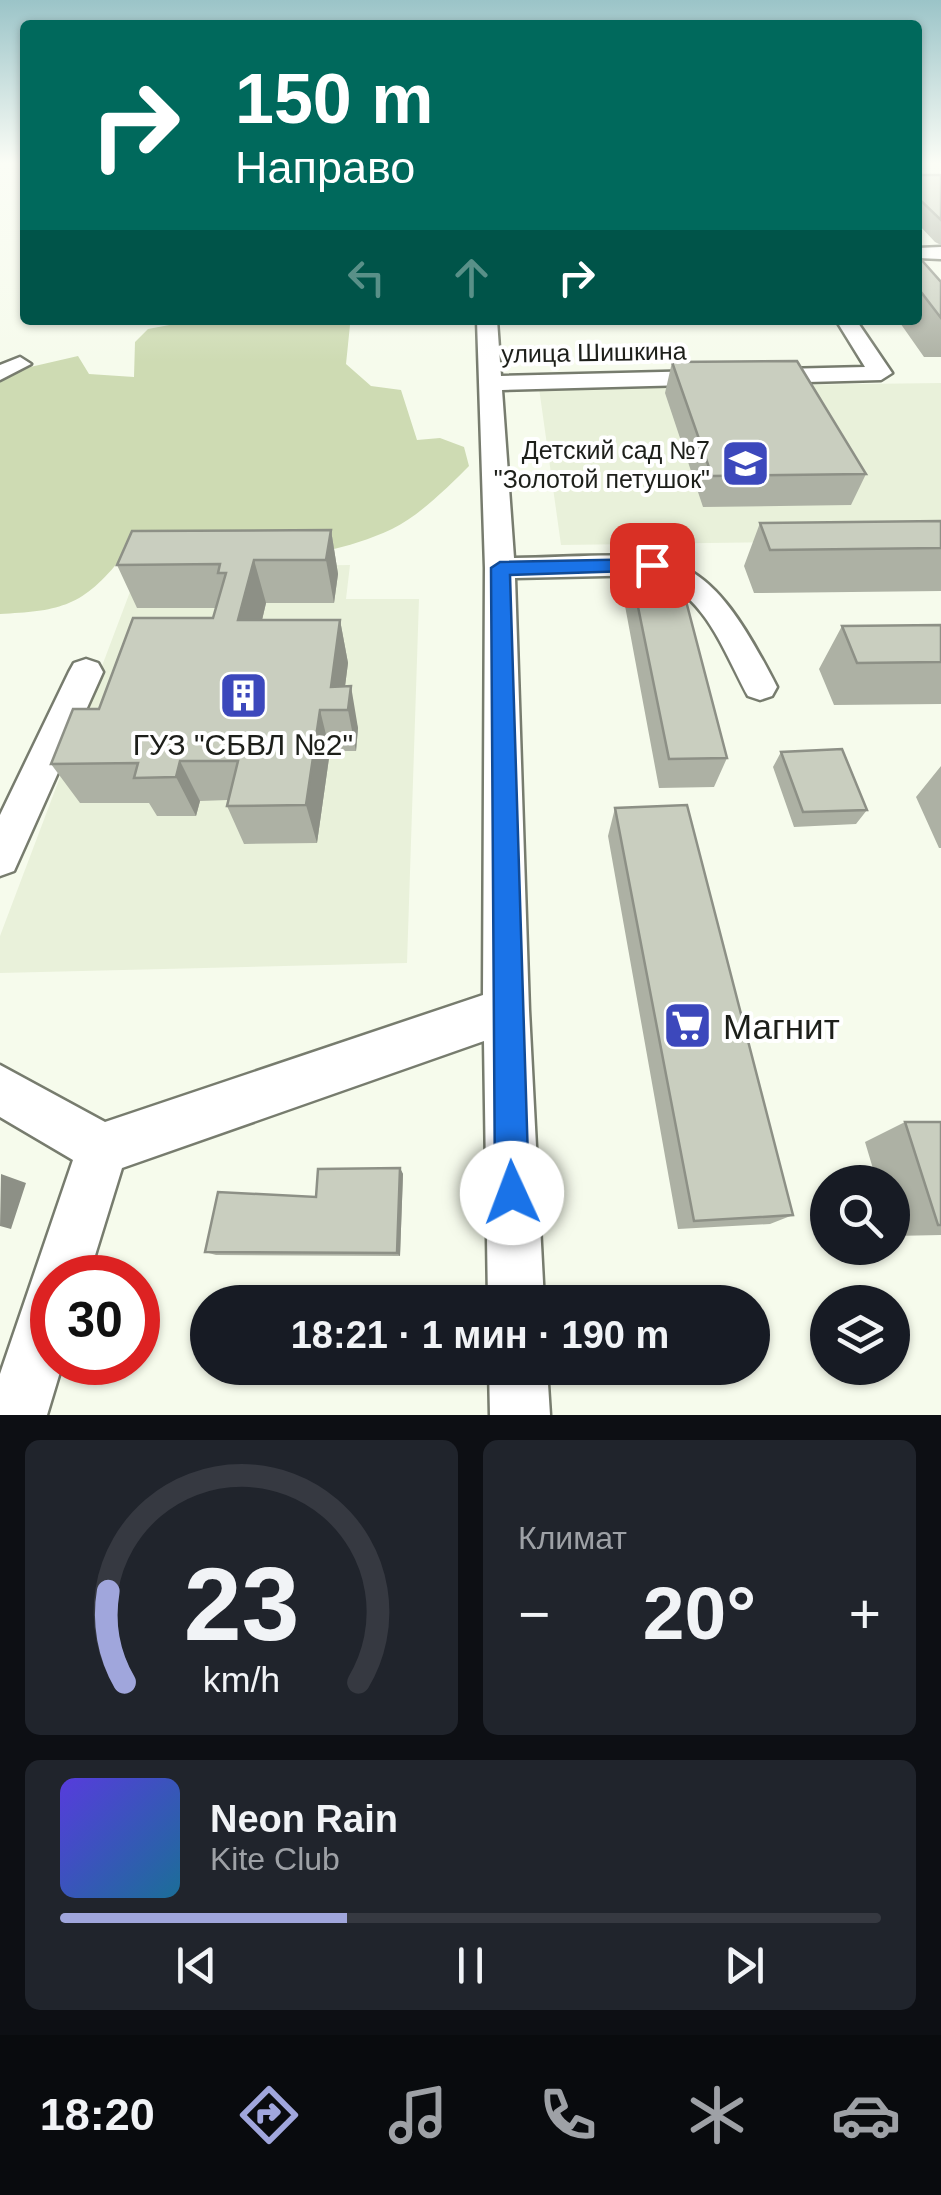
<!DOCTYPE html>
<html lang="ru">
<head>
<meta charset="utf-8">
<style>
	:root { --surface:#171b24; --page:#20242c; --text:#f1f3f6; --muted:#9ea1a6; --line:#363941; --accent:#a0a6dc }
	body { margin:0; font-family:Helvetica,sans-serif; background:var(--page); color:var(--text); height:100vh; display:flex; flex-direction:column; font-size:38px; white-space:nowrap }
	* { box-sizing:border-box; margin:0 }
	p { font-size:32px; color:var(--muted) }
	.icon { flex:none; width:55px; height:55px; fill:none; stroke:currentColor; stroke-width:2; stroke-linecap:round; stroke-linejoin:round }
	.map { position:relative; height:1415px; overflow:hidden }
	.panel { display:flex; flex-direction:column; gap:25px; padding:25px; background:#0d0f14; flex:1 }
	.panel>* { flex:none }
	.hud { position:absolute; left:20px; top:20px; width:902px; height:305px; border-radius:10px; box-shadow:0 2px 8px #0004; background:#00695c; color:#fff; overflow:hidden }
	.fabs { position:absolute; left:810px; top:1165px; display:grid; gap:20px }
	.fabs a { display:grid; place-items:center; width:100px; height:100px; border-radius:50%; background:var(--surface); box-shadow:0 2px 8px #0004; font-size:50px }
	.speed { position:absolute; left:30px; top:1255px; display:flex; gap:20px; font-size:50px; font-weight:700; text-align:center }
	.speed>* { display:grid; place-content:center; width:130px; height:130px; border-radius:50%; background:var(--surface); box-shadow:0 2px 8px #0004; line-height:1 }
	.speed .limit { border:15px solid #d22; background:#fff; color:#111 }
	.pin { position:absolute; display:grid; place-items:center; width:85px; height:85px; color:#fff; margin:-42px; border-radius:20px; box-shadow:0 5px 15px #0006 }
	.me { position:absolute; width:110px; margin:-55px; rotate:358deg; stroke-linejoin:round; filter:drop-shadow(0 0 8px #0008) }
	.turn { display:flex; align-items:center; gap:35px; height:210px; padding:0 50px; font-size:45px }
	.turn .icon { width:130px; height:130px; stroke-width:2.5 }
	.turn b { display:block; font-size:70px; line-height:85px }
	.lanes { display:flex; align-items:center; height:95px; padding:0 50px; background:#0003; justify-content:center; gap:50px; direction:ltr }
	.lanes .off { opacity:.35 }
	.big { font-size:75px; font-weight:800; line-height:1.1 }
	.panel .card { flex:1; display:flex; flex-direction:column; justify-content:center; gap:15px; min-width:0; padding:0 35px; border-radius:15px; background:var(--page) }
	.panel .dial { align-items:center; gap:0 }
	.dial svg { height:260px; overflow:visible; fill:none; stroke:var(--line); stroke-width:7; stroke-linecap:round; text-anchor:middle }
	.dial text { fill:var(--text); stroke:none }
	.song { display:flex; align-items:center; gap:30px }
	.cover { width:120px; height:120px; border-radius:15px; background:linear-gradient(135deg,hsl(250 70% 55%),hsl(200 70% 35%)) }
	.played { height:10px; border-radius:5px; background:linear-gradient(90deg,var(--accent) 35%,var(--line) 35%) }
	.keys { display:flex; justify-content:space-around; direction:ltr }
	.heat { display:flex; justify-content:space-between; align-items:center; font-size:55px; direction:ltr }
	.panel .tiles { flex:1; display:grid; gap:25px; grid-template-columns:1fr 1fr }
	.card:last-child { grid-column:span 2 }
	.trip { position:absolute; left:190px; top:1285px; width:580px; height:100px; border-radius:50px; background:var(--surface); box-shadow:0 2px 8px #0004; font-weight:800; line-height:100px; text-align:center }
	.menu { display:flex; height:160px; justify-content:space-around; align-items:center; background:#090b0e; color:var(--muted) }
	.menu .icon { width:70px; height:70px }
	.menu .selected { color:var(--accent) }
	.menu b { font-size:45px; color:var(--text) }
	.map>svg:first-child { display:block }
	.built { fill:#e9f1da }
	.green { fill:#cedbb3 }
	.lines { fill:none; stroke-linecap:round; stroke-linejoin:round }
	.minor-casing { stroke:#777c6e; stroke-width:5 }
	.minor { fill:#fff; fill-rule:evenodd }
	.wall { fill:#adb1a4 }
	.shaded-wall { fill:#8d9086 }
	.building { fill:#c9cebf; stroke:#8d9086; stroke-width:2.5 }
	.route { fill:#1a73e8; stroke:#114b97; stroke-width:2.5 }
	.labels { text-anchor:middle; dominant-baseline:central; stroke-width:8; stroke-linejoin:round; paint-order:stroke }
	.far-street-label { font-size:25px; fill:#1d1f1a; stroke:#fff }
	.far-poi-label { font-size:25px; fill:#1d1f1a; stroke:#fff; text-anchor:end }
	.poi-label { font-size:30px; fill:#1d1f1a; stroke:#fff }
	.near-poi-label { font-size:35px; fill:#1d1f1a; stroke:#fff; text-anchor:start }
</style>
</head>
<body>
<div class="map">
<svg width="941" height="1415" viewBox="0 0 941 1415">
	<rect width="100%" height="100%" fill="#f6fbec"/>
	<!-- built -->
	<path class="built" d="M941,383v157l-380,5 -22,-157z
		M350,565l-4,34h73l-12,364 -407,10v-37l139,-368z"/>
	<!-- green -->
	<path class="green" d="M196,320h159l-5,5 -4,39 25,22 30,4 16,50 23,-2 24,9 5,19c-21,21 -50,50 -77,63 -85,40 -183,31 -274,33 -37,46 -62,49 -118,52v-240l78,-18 11,18 45,3 1,-35 13,-13z"/>
	<g class="lines">
		<defs>
			<path id="minor" d="M941,247v12l-23,-1v-10z
				M477,320h20l4,56 364,-9 -29,-47h20l36,53 -11,7 -379,10 12,168c158,-3 185,-24 263,129l-5,9 -12,4 -12,-4c-25,-46 -43,-103 -98,-121l-135,3 14,432 15,292h-56l-4,-261 -362,127 -34,110h-36v84h11l-16,53h-47v-41l73,-214 -73,-43v-52l105,57 378,-127 2,-427z
				M20,357l11,7 -31,16v-15z
				M86,659l12,4 5,9 -89,199 -14,5v-61l69,-143 5,-9z
				M489,1368h58l3,47h-60z"/>
		</defs>
		<!-- minor casing -->
		<use href="#minor" class="minor-casing"/>
		<!-- minor -->
		<use href="#minor" class="minor"/>
	</g>
	<!-- wall -->
	<path class="wall" d="M918,175h23v70l-6,-3 -17,-18z
		M918,256l23,26v75h-17l-26,-37h20z
		M672,362l194,112 -15,31 -148,2 -38,-114z
		M941,521v70l-187,2 -10,-27 16,-43z
		M331,530l7,44 -4,29h-68l-4,17h78l8,43 -3,23 13,42 -2,23h-26l-13,92 -73,1 -17,-38 1,-6 -28,1 -4,15h-39l-8,-13h-69l-29,-39 48,-55 114,-91 3,-10h-79l-20,-43z
		M626,548l101,210 -13,29 -55,1 -39,-209z
		M941,625v79l-107,1 -15,-36 23,-43z
		M781,752l86,58 -11,14 -62,3 -21,-60z
		M941,766v82h-2l-23,-51z
		M615,808l178,407 -23,9 -92,5 -70,-393z
		M905,1122h36v113l-48,1 -1,-54h-15l-12,-40z
		M400,1168l3,6 -3,82 -184,-1 -11,-3 111,-55z"/>
	<!-- shaded-wall -->
	<path class="shaded-wall" d="M331,530l7,44 -4,29 -8,-43z
		M254,560l12,43 -14,60 -14,-43z
		M340,620l8,43 -6,47 -11,-23z
		M351,686l7,42 -2,23 -8,-41z
		M320,710l10,41 -13,92 -11,-38z
		M180,761l20,40 -4,15 -20,-39z
		M400,1168l3,6 -3,82 -3,-3z
		M1,1174l25,9 -15,46 -11,-3z"/>
	<!-- building -->
	<path class="building" d="M918,175h23v45l-23,-22z
		M918,256l23,26v36l-23,-30z
		M797,361l69,113 -154,2 -40,-114z
		M941,521v27l-171,2 -10,-27z
		M331,530l-5,30h-72l-16,60h102l-9,67 20,-1 -3,24h-28l-14,95 -79,1 11,-45h-58l-4,16 -42,1 4,-15 -87,1 22,-55h26l34,-91h80l13,-45h-8l2,-9 -103,1 15,-34z
		M653,547l21,8 53,203 -58,1 -43,-211z
		M941,625v37l-84,1 -15,-37z
		M842,749l25,61 -64,2 -22,-60z
		M687,805l106,410 -99,6 -79,-413z
		M905,1122h36v103h-3z
		M400,1168l-3,85 -192,-1 13,-60 98,5 2,-28z"/>
	<!-- sky -->
	<linearGradient id="sky" x2="0" y2="1"><stop stop-color="#9bc4c8"/><stop offset="0.45" stop-color="#fbfdf6"/><stop offset="1" stop-color="#fbfdf6" stop-opacity="0"/></linearGradient>
	<rect width="941" height="362" fill="url(#sky)"/>
	<!-- route -->
	<path class="route" d="M652,559l9,6 -2,5 -149,5 19,618 -5,12 -12,5 -12,-5 -5,-12 -4,-625 9,-6z"/>
	<!-- icons -->
	<defs>
		<symbol id="school-square" viewBox="-11 -11 22 22"><rect x="-9" y="-9" width="18" height="18" rx="4" fill="#3c48bc" stroke="#fff"/><path d="M0-5L7-2L0 1L-7-2ZM-4 1L0 2.5L4 1V4Q0 6-4 4Z" fill="#fff"/></symbol>
		<symbol id="building-square" viewBox="-11 -11 22 22"><rect x="-9" y="-9" width="18" height="18" rx="4" fill="#3c48bc" stroke="#fff"/><path d="M-4-6H4V6H1V3H-1V6H-4ZM-2.5-4.3h1.7v1.8h-1.7ZM.8-4.3h1.7v1.8H.8ZM-2.5-1h1.7V.8h-1.7ZM.8-1h1.7V.8H.8Z" fill="#fff"/></symbol>
		<symbol id="supermarket-square" viewBox="-11 -11 22 22"><rect x="-9" y="-9" width="18" height="18" rx="4" fill="#3c48bc" stroke="#fff"/><path d="M-6-5.5h2.5l.6 2H6L4.5 2H-2.5L-4.4-4H-6ZM-1.5 3.2a1.3 1.3 0 1 0 .1 0ZM3 3.2a1.3 1.3 0 1 0 .1 0Z" fill="#fff"/></symbol>
	</defs>
	<g fill-rule="evenodd">
		<use href="#school-square" x="718" y="436" width="55" height="55"/>
		<use href="#building-square" x="216" y="668" width="55" height="55"/>
		<use href="#supermarket-square" x="660" y="998" width="55" height="55"/>
	</g>
	<g class="labels">
		<!-- far-street labels -->
		<g class="far-street-label">
			<text transform="translate(594 352) rotate(-1)">улица Шишкина</text>
		</g>
		<!-- far-poi labels -->
		<g class="far-poi-label">
			<text x="710" y="450">Детский сад №7<tspan x="710" dy="29">"Золотой петушок"</tspan></text>
		</g>
		<!-- poi labels -->
		<g class="poi-label">
			<text x="243" y="744">ГУЗ "СБВЛ №2"</text>
		</g>
		<!-- near-poi labels -->
		<g class="near-poi-label">
			<text x="723" y="1026">Магнит</text>
		</g>
	</g>
</svg>
<div class="fabs">
<a><svg class="icon" aria-label="search" viewBox="0 0 24 24"><circle cx="10" cy="10" r="6"/><path d="M15 15l6 6"/></svg></a>
<a><svg class="icon" aria-label="layers" viewBox="0 0 24 24"><path d="M12 4l9 5-9 5-9-5zM3 14l9 5 9-5"/></svg></a>
</div>
<div class="speed"><div class="limit">30</div></div>
<div class="pin" style="left:652px;top:565px;background:#d93025"><svg class="icon" aria-label="arrive" viewBox="0 0 24 24"><path d="M6 21V4h12l-3 4 3 4H6"/></svg></div>
<svg class="me" style="left:512px;top:1193px" viewBox="-20 -20 40 40"><circle r="19" fill="#fff"/><path d="M0-13L10 11 0 6-10 11z" fill="#1a73e8"/></svg>
<div class="trip">18:21 · 1 мин · 190 m</div>
<div class="hud">
<div class="turn"><svg class="icon" aria-label="right" viewBox="0 0 24 24"><path d="M7 20v-9h11M14 6l5 5-5 5"/></svg><div><b>150 m</b>Направо</div></div>
<div class="lanes"><svg class="icon off" aria-label="left" viewBox="0 0 24 24"><path d="M17 20v-9H6M10 6l-5 5 5 5"/></svg><svg class="icon off" aria-label="ahead" viewBox="0 0 24 24"><path d="M12 20V5M6 11l6-6 6 6"/></svg><svg class="icon" aria-label="right" viewBox="0 0 24 24"><path d="M7 20v-9h11M14 6l5 5-5 5"/></svg></div>
</div>
</div>
<section class="panel">
<div class="tiles">
<div class="card dial"><svg viewBox="0 0 100 80">
<path d="M14 69A42 42 0 1 1 86 69"/>
<path d="M14 69A42 42 0 0 1 9 41" stroke="#a0a6dc"/>
<text x="50" y="56" font-size="32" font-weight="700">23</text>
<text x="50" y="72" font-size="11">km/h</text>
</svg></div>
<div class="card"><p>Климат</p>
<div class="heat"><a>−</a><b class="big">20°</b><a>+</a></div>
</div>
<div class="card">
<div class="song"><i class="cover"></i><div><b>Neon Rain</b><p>Kite Club</p></div></div>
<div class="played"></div>
<div class="keys"><svg class="icon" aria-label="previous" viewBox="0 0 24 24"><path d="M18 5L8 12l10 7zM5 5v14"/></svg><svg class="icon" aria-label="pause" viewBox="0 0 24 24"><path d="M8 5v14M16 5v14"/></svg><svg class="icon" aria-label="next" viewBox="0 0 24 24"><path d="M6 5l10 7-10 7zM19 5v14"/></svg></div>
</div>
</div>
</section>
<nav class="menu">
<b>18:20</b>
<svg class="icon selected" aria-label="directions" viewBox="0 0 24 24"><path d="M12 3l9 9-9 9-9-9zM9 14v-3h6M13 9l2 2-2 2"/></svg>
<svg class="icon" aria-label="music" viewBox="0 0 24 24"><path d="M9 18V5l10-2v13"/><circle cx="6" cy="18" r="3"/><circle cx="16" cy="16" r="3"/></svg>
<svg class="icon" aria-label="phone" viewBox="0 0 24 24"><path d="M5 4h4l2 5-3 2q2 4 5 5l2-3 5 2v4C11 20 4 13 5 4z"/></svg>
<svg class="icon" aria-label="climate" viewBox="0 0 24 24"><path d="M12 3v18M4 7l16 10M4 17L20 7"/></svg>
<svg class="icon" aria-label="car" viewBox="0 0 24 24"><path d="M5 17H2v-5l4-1 3-4h7l3 4 3 1v5h-3M9 17h6M6 11h13"/><circle cx="7" cy="17" r="2"/><circle cx="17" cy="17" r="2"/></svg>
</nav>
</body>
</html>
